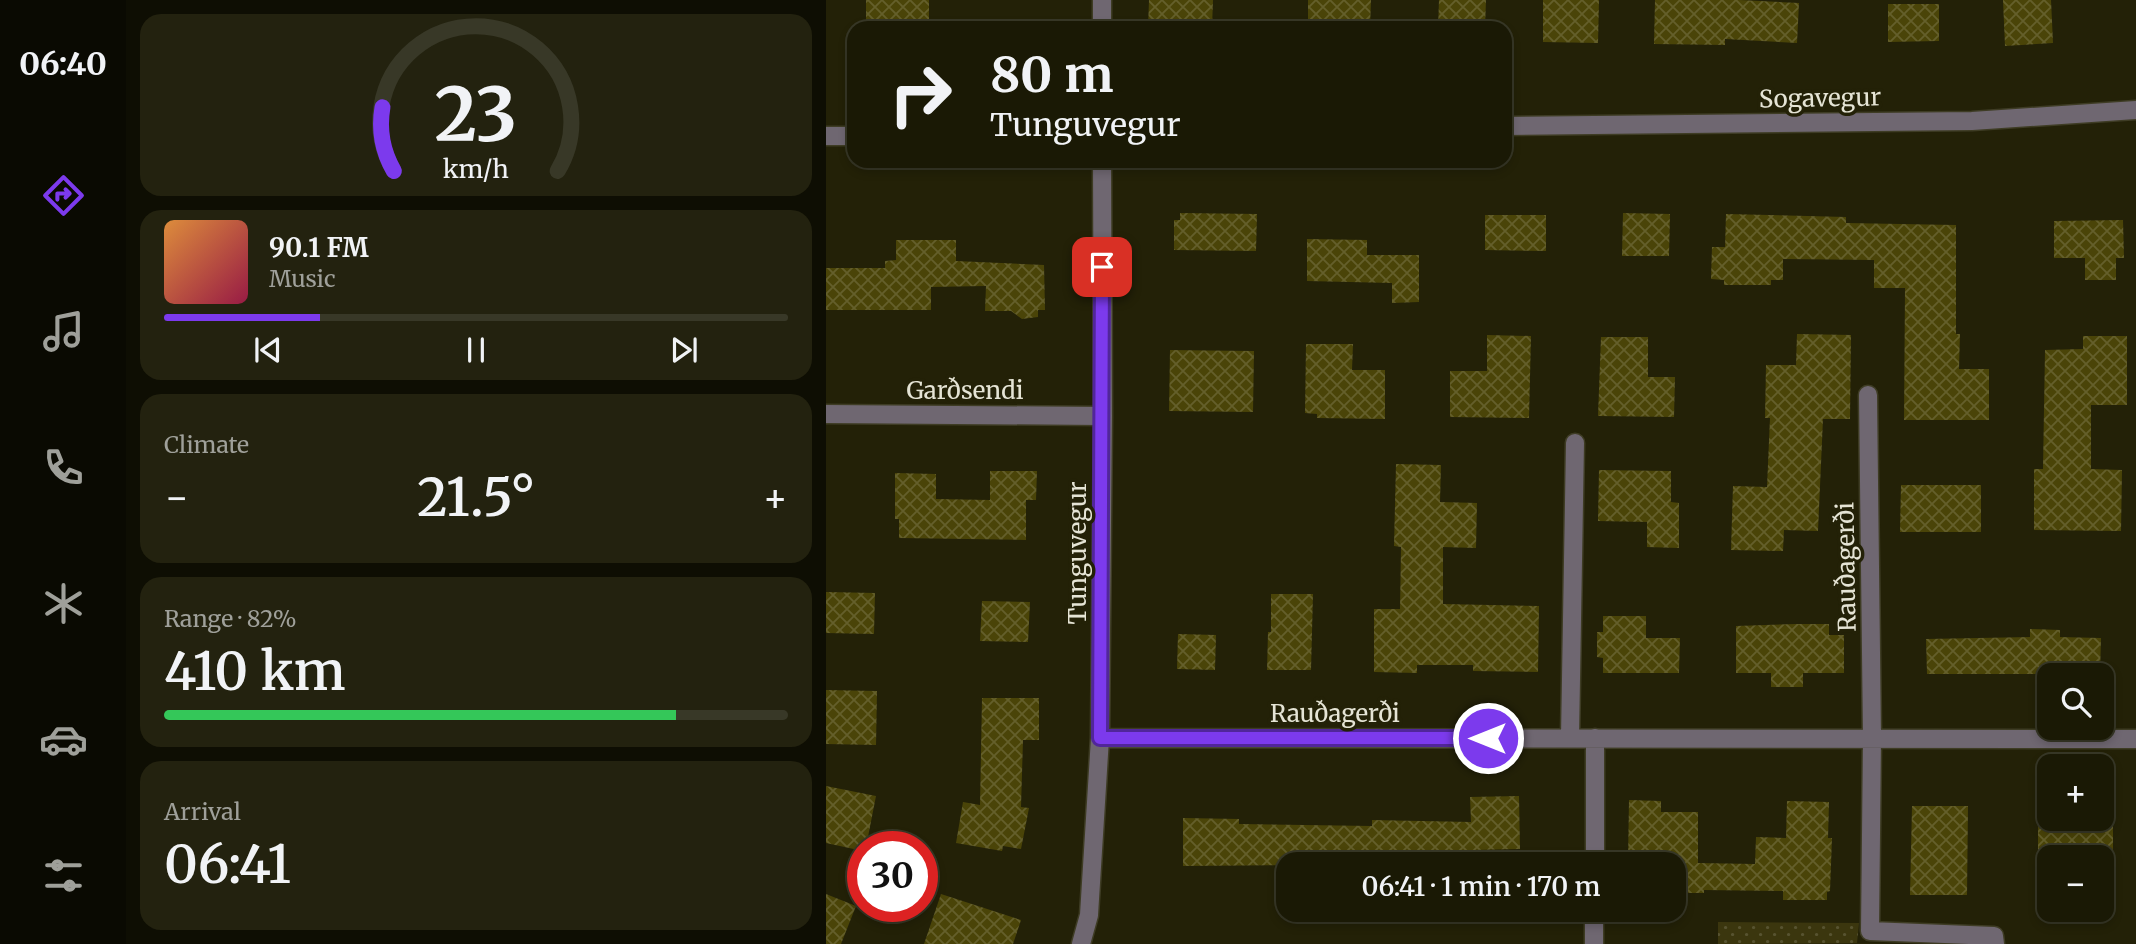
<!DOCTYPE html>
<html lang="en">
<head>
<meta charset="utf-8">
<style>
	:root { --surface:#1a1905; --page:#23220f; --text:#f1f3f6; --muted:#9fa09a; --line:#383827; --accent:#7c3aed }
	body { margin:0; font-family:Merriweather,serif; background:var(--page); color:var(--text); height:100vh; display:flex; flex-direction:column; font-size:26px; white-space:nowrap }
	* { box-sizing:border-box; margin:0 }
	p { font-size:23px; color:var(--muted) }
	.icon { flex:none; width:38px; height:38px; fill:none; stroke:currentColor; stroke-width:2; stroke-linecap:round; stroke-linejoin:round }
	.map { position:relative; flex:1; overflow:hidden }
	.side { display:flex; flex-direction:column; gap:14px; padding:14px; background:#0e0e03; width:700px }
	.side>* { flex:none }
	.banner { position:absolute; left:21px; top:21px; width:665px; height:147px; border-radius:21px; box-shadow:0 4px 10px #0003,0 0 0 2px var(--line); background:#1a1905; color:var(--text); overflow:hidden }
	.buttons { position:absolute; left:1211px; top:663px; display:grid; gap:14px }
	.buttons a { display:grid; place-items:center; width:77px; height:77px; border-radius:14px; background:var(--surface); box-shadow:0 4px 10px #0003,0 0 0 2px var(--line); font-size:35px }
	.speed { position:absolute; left:21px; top:831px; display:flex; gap:14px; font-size:35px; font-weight:700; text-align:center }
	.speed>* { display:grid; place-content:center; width:91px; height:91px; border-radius:50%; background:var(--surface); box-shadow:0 4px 10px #0003,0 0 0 2px var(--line); line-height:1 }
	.speed .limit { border:10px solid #d22; background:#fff; color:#111 }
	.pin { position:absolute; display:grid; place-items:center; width:60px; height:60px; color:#fff; margin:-30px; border-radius:14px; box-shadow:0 4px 10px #0006 }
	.me { position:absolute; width:77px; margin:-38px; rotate:270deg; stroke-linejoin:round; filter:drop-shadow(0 0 5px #0008) }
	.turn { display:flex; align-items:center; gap:24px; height:147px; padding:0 28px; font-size:32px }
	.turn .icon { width:91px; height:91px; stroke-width:2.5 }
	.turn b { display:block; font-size:49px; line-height:60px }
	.big { font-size:52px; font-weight:600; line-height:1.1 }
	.side .widget { flex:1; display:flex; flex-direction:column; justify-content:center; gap:10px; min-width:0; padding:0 24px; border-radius:21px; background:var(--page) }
	.side .dial { align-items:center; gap:0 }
	.dial svg { height:182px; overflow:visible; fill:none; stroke:var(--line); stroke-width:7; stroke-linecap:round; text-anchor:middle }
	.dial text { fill:var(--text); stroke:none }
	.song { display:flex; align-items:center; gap:21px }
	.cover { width:84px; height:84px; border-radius:10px; background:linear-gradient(135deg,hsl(30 70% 55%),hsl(340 70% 35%)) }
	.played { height:7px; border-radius:4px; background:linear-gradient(90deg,var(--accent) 25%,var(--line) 25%) }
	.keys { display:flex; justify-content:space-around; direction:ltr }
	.heat { display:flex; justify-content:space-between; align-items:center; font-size:38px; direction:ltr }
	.charge { height:10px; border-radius:5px; background:linear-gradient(90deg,#34c759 82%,var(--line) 0) }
	.trip { position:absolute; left:450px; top:852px; width:410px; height:70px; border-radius:21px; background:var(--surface); box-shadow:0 4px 10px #0003,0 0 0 2px var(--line); font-weight:600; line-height:70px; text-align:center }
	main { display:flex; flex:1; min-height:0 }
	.tabs { display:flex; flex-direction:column; width:126px; justify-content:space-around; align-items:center; background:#0a0a02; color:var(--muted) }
	.tabs .icon { width:49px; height:49px }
	.tabs .on { color:var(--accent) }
	.tabs b { font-size:32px; color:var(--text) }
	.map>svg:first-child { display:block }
	.park { fill:url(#park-dots) }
	.building { fill:url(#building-cross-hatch) }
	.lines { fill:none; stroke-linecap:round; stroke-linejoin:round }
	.minor-casing { stroke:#3e3c24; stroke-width:21 }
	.minor { stroke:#6f6771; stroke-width:18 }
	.route-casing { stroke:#51269a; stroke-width:18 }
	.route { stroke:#7c3aed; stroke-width:12 }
	.labels { text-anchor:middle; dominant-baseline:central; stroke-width:7; stroke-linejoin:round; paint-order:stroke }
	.street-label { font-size:24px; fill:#e5e4d5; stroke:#232107 }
</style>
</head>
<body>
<main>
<nav class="tabs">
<b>06:40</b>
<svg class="icon on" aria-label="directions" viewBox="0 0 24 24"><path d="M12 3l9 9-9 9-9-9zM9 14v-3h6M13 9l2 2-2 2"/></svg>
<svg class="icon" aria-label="music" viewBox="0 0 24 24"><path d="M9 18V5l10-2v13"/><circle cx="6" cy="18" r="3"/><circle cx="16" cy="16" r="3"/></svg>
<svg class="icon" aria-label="phone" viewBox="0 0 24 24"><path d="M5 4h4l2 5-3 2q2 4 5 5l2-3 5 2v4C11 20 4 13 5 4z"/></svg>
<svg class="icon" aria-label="climate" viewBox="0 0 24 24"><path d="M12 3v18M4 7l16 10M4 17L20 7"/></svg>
<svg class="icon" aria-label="car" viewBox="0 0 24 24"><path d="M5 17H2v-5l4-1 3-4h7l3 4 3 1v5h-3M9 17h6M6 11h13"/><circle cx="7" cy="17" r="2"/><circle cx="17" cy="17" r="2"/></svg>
<svg class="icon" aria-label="filters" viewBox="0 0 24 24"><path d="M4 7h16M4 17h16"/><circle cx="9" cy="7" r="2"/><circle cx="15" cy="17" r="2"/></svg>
</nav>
<section class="side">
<div class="widget dial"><svg viewBox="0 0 100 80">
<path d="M14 69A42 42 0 1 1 86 69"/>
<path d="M14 69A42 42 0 0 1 9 41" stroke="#7c3aed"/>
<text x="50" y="56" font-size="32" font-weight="700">23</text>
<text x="50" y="72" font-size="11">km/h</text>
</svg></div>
<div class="widget">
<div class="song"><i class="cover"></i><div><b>90.1 FM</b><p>Music</p></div></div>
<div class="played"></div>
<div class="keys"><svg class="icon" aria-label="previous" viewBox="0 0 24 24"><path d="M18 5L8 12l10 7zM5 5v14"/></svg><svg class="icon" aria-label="pause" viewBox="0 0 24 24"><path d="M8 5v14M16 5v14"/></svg><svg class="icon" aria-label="next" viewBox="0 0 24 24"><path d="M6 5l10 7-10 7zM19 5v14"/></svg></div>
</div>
<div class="widget"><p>Climate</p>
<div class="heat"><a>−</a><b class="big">21.5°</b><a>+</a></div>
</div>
<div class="widget"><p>Range · 82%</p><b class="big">410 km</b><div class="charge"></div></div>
<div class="widget"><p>Arrival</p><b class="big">06:41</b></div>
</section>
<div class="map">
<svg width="1310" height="944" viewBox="0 0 1310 944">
	<defs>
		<pattern id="park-dots" width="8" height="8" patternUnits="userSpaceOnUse" patternTransform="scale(1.75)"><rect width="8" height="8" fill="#3b360e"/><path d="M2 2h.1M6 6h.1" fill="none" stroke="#575330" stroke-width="1.8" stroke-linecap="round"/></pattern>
		<pattern id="building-cross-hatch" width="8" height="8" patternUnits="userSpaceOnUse" patternTransform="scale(1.75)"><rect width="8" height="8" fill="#4a4408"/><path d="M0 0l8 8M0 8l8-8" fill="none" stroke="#645f2b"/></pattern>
	</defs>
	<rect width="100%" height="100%" fill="#232107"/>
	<!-- park -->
	<path class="park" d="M892,922l141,1 -2,20h33l-172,1z"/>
	<!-- building -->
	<path class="building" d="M40,0h63v28h-63z
		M323,0h64l-1,28h-64z
		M482,0h63l-1,28h-62z
		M613,0h47l-1,28h-47z
		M717,0h56l-1,43 -55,-1z
		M829,0h85l59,3 -2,40 -72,-4v6l-71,-1z
		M1177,0h48l2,43 -48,3z
		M1062,4h51v37l-51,1z
		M354,213l77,1 -1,37 -82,-1v-30h6z
		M797,213l47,1 -1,42h-47z
		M900,214l120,3v6l110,2v109h4l-1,35h30v51h-85l1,-132h-31v-28l-91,-1v21h-12v5h-47v-5l-13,-1 1,-32h13z
		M659,215h61v36l-61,-1z
		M1297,220l1,38h-8v22h-31v-22h-31v-37z
		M481,239l60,1v15h52v47l-27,1v-20l-85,-2z
		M70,240h60v21l88,4 1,45h-7v7l-16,2 -11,-8h-26l1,-25 -55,1v23h-105v-42h59v-7l11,-1z
		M971,334l54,1 -1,84h-27l-5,112 -34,-1 -1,21 -52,-1 2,-64 34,1 3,-69h-5l1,-53h30z
		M661,335l44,1 -2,82 -79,-1v-46h37z
		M1257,336h44v69h-36v64l31,1 -1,61 -87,-1v-61h9l2,-119 38,-1z
		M775,337h47v40h27l-1,40 -76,-1z
		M480,344h47l-1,26h33v49l-68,-1v-4l-12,-1z
		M344,350l84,1 -1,61 -84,-1z
		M570,464l45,1 -1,37 37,1 -1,45 -33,-1v57l96,2 -1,66 -65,-1v-6h-56v8l-43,-1v-63h26l1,-62 -7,-1z
		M773,470l72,1v31l8,1v45l-32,-1v-25l-49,-1z
		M164,471h47l-1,29h-10v40l-127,-2v-19h-4v-46l41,1v25l54,1z
		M1075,485h80v47h-81z
		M0,592l49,1 -1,41 -48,-1z
		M445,594h42l-2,76h-44l1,-38h3z
		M156,601l48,1 -2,40 -48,-1z
		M777,616h43v22h34l-1,35h-76v-15l-6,-1v-25h6z
		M970,624h33v11h15v38h-41v14h-32v-14h-35v-47z
		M1204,629l30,1v7l41,1 -1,36h-173l-1,-35 104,-2z
		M352,634l38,1 -1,35 -38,-1z
		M0,690l51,1 -1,54 -50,-1z
		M156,698h57v42h-16l-2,67 8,1 -8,41 -18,-3 -1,5 -46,-8 7,-41 17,3z
		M0,786l50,10 -10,51h-3v4l-37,-8z
		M693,796l1,53 -91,2v8h-28v5l-218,2v-48l56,1v5l133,2v-6l99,2 -1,-25z
		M803,800l32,1v11h37v51l57,1 1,-27 30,1 1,-37 42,1 -1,36h4l-2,53 -3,1v8h-44v-9l-79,-1v3h-31v-29h-35v-3h-10z
		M1086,806h56l-1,89h-57z
		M1212,819h75v39h-75z
		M0,894l30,12 -15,38h-15z
		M115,894l80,26 -8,24h-89z"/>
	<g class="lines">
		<defs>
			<path id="minor" d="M276,0v28
				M679,126l467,-5 164,-11
				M0,136h28
				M1042,395l4,343 -2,193 124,5 1,8
				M0,414l277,2
				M274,738l1036,1
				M744,738l5,-295
				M769,864v-126
				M255,944l8,-29 11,-177 3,-322 -1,-255
				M768,944v-34"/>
		</defs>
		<!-- minor casing -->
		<use href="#minor" class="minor-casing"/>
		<!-- minor -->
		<use href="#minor" class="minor"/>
	</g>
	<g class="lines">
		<defs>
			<path id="route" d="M276,267l-2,471h388"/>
		</defs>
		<!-- route casing -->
		<use href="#route" class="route-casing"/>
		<!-- route -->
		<use href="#route" class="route"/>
	</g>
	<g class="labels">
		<!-- street labels -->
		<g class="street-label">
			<text transform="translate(994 98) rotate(-1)">Sogavegur</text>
			<text x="139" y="390">Garðsendi</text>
			<text transform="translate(251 553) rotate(-90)">Tunguvegur</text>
			<text transform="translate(1020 567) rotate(-91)">Rauðagerði</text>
			<text x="509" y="713">Rauðagerði</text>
		</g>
	</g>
</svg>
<div class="buttons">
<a><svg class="icon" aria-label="search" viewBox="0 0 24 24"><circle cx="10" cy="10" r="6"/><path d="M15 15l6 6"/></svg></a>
<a>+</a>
<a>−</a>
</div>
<div class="speed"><div class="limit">30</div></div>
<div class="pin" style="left:276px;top:267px;background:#d93025"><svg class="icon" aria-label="arrive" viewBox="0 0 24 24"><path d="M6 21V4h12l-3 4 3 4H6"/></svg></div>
<svg class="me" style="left:662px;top:738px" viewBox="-20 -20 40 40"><circle r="17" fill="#7c3aed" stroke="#fff" stroke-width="3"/><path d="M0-11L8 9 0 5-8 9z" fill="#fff"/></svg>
<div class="trip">06:41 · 1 min · 170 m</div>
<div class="banner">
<div class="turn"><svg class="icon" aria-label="right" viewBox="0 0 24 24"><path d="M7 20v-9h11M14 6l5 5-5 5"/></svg><div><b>80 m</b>Tunguvegur</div></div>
</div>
</div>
</main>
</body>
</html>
